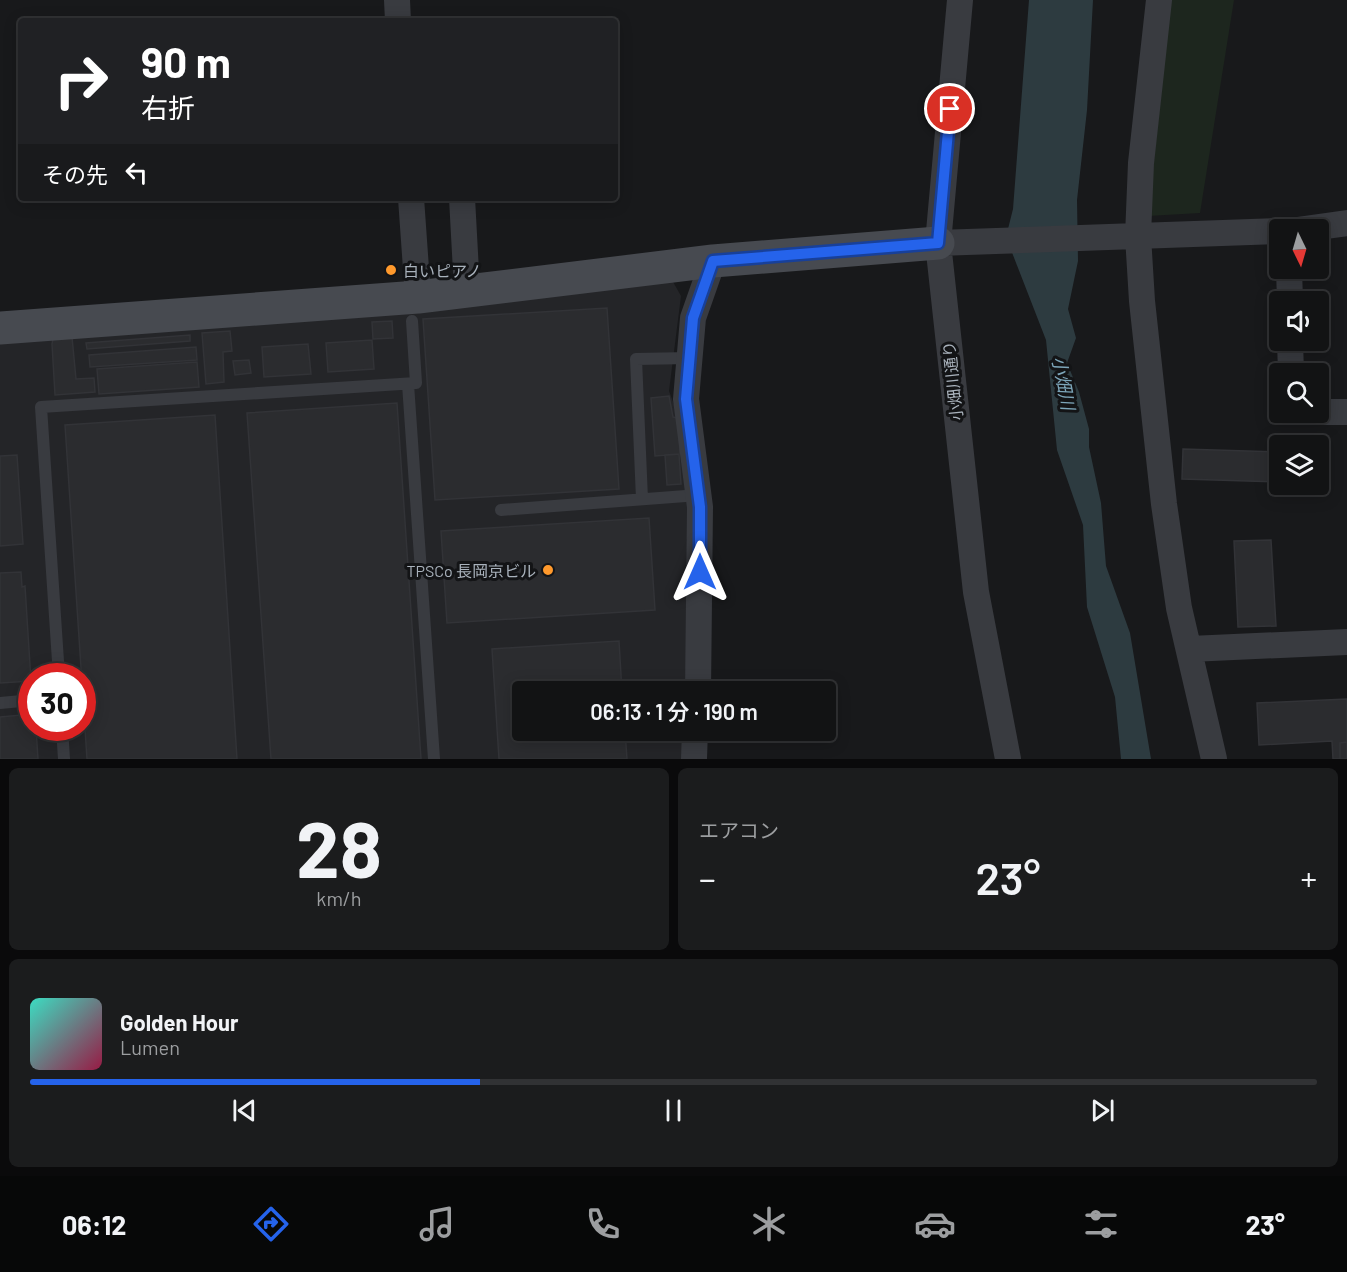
<!DOCTYPE html>
<html lang="ja">
<head>
<meta charset="utf-8">
<style>
	:root { --surface:#121314; --page:#1b1c1d; --text:#f1f3f6; --muted:#9c9ea0; --line:#313234; --accent:#2563eb }
	body { margin:0; font-family:Barlow,"Noto Sans JP",sans-serif; background:var(--page); color:var(--text); height:100vh; display:flex; flex-direction:column; font-size:22px; white-space:nowrap }
	* { box-sizing:border-box; margin:0 }
	p { font-size:20px; color:var(--muted) }
	.icon { flex:none; width:33px; height:33px; fill:none; stroke:currentColor; stroke-width:2; stroke-linecap:round; stroke-linejoin:round }
	.map { position:relative; height:759px; overflow:hidden }
	.side { display:flex; flex-direction:column; gap:9px; padding:9px; background:#0a0a0b; flex:1 }
	.side>* { flex:none }
	.top-card { position:absolute; left:18px; top:18px; width:600px; height:183px; border-radius:6px; box-shadow:0 3px 15px #0003,0 0 0 2px var(--line); background:#202124; color:#fff; overflow:hidden }
	.needle { width:39px; rotate:175deg }
	.fabs { position:absolute; left:1269px; top:219px; display:grid; gap:12px }
	.fabs a { display:grid; place-items:center; width:60px; height:60px; border-radius:6px; background:var(--surface); box-shadow:0 3px 15px #0003,0 0 0 2px var(--line); font-size:30px }
	.speed { position:absolute; left:18px; top:663px; display:flex; gap:12px; font-size:30px; font-weight:700; text-align:center }
	.speed>* { display:grid; place-content:center; width:78px; height:78px; border-radius:50%; background:var(--surface); box-shadow:0 3px 15px #0003,0 0 0 2px var(--line); line-height:1 }
	.speed .limit { border:9px solid #d22; background:#fff; color:#111 }
	.pin { position:absolute; display:grid; place-items:center; width:51px; height:51px; color:#fff; margin:-26px; border:3px solid #fff; border-radius:50%; box-shadow:0 2px 6px #0007 }
	.me { position:absolute; width:66px; margin:-33px; rotate:0deg; stroke-linejoin:round; filter:drop-shadow(0 0 4px #0008) }
	.turn { display:flex; align-items:center; gap:21px; height:126px; padding:0 24px; font-size:27px }
	.turn .icon { width:78px; height:78px; stroke-width:2.5 }
	.turn b { display:block; font-size:42px; line-height:51px }
	.then { display:flex; align-items:center; height:57px; padding:0 24px; background:#0003; gap:12px; font-size:22px }
	.big { font-size:45px; font-weight:600; line-height:1.1 }
	.side .widget { flex:1; display:flex; flex-direction:column; justify-content:center; gap:9px; min-width:0; padding:0 21px; border-radius:9px; background:var(--page) }
	.side .dial { align-items:center; gap:0 }
	.dial b { font-size:78px; line-height:1 }
	.song { display:flex; align-items:center; gap:18px }
	.cover { width:72px; height:72px; border-radius:9px; background:linear-gradient(135deg,hsl(170 70% 55%),hsl(340 70% 35%)) }
	.played { height:6px; border-radius:3px; background:linear-gradient(90deg,var(--accent) 35%,var(--line) 35%) }
	.keys { display:flex; justify-content:space-around; direction:ltr }
	.heat { display:flex; justify-content:space-between; align-items:center; font-size:33px; direction:ltr }
	.side .tiles { flex:1; display:grid; gap:9px; grid-template-columns:1fr 1fr }
	.widget:last-child { grid-column:span 2 }
	.trip { position:absolute; left:512px; top:681px; width:324px; height:60px; border-radius:6px; background:var(--surface); box-shadow:0 3px 15px #0003,0 0 0 2px var(--line); font-weight:600; line-height:60px; text-align:center }
	.tab-bar { display:flex; height:96px; justify-content:space-around; align-items:center; background:#070808; color:var(--muted) }
	.tab-bar .icon { width:42px; height:42px }
	.tab-bar .on { color:var(--accent) }
	.tab-bar b { font-size:27px; color:var(--text) }
	.map>svg:first-child { display:block }
	.built { fill:#242528; fill-rule:evenodd }
	.green { fill:#1d261e }
	.water { fill:#2d3b40 }
	.building { fill:#2b2c2f; stroke:#323337; stroke-width:1.5 }
	.lines { fill:none; stroke-linecap:round; stroke-linejoin:round }
	.lane { stroke:#393b40; stroke-width:12 }
	.street { stroke:#393b40; stroke-width:26 }
	.secondary { stroke:#474a50; stroke-width:33 }
	.route-casing { stroke:#184099; stroke-width:15 }
	.route { stroke:#2563eb; stroke-width:10 }
	.poi-dot { fill:#ff992c; stroke:#131416; stroke-width:2 }
	.labels { text-anchor:middle; dominant-baseline:central; stroke-width:6; stroke-linejoin:round; paint-order:stroke }
	.poi-label { font-size:16px; fill:#a9b2bc; stroke:#131416; text-anchor:start }
	.street-label { font-size:16px; fill:#a9b2bc; stroke:#131416 }
	.water-label { font-size:18px; font-style:italic; fill:#7da6ba; stroke:#131416 }
</style>
</head>
<body>
<div class="map">
<svg width="1347" height="759" viewBox="0 0 1347 759">
	<rect width="100%" height="100%" fill="#18191b"/>
	<!-- built -->
	<path class="built" d="M672,280l9,16 -12,95 12,32 12,90 -8,178 -163,1v38l161,1 -1,28h-682v-421zM32,676h50v52h-50z"/>
	<!-- green -->
	<path class="green" d="M1171,0h63l-34,213 -52,3z"/>
	<!-- water -->
	<path class="water" d="M1029,0h64l-6,110 -10,90 1,61 -10,48 8,29 -9,25 12,29 10,37v18l12,56 5,63 24,67 21,126h-30l-6,-62 -28,-90 -4,-82 -26,-75 -11,-110 -40,-103 7,-28z"/>
	<!-- building -->
	<path class="building" d="M607,308l12,181 -184,11 -12,-181z
		M392,321l1,17 -20,1 -1,-17z
		M230,331l2,20 -9,1 1,30 -18,2 -4,-51z
		M190,335v6l-103,8 -1,-6z
		M72,337l4,42 18,-1 1,14 -40,3 -3,-51 1,-5z
		M372,340l2,29 -46,3 -2,-29z
		M308,344l3,30 -47,3 -2,-30z
		M196,347l1,13 -107,7 -1,-12z
		M249,360l2,13 -16,2 -2,-14z
		M197,362l2,25 -100,7 -2,-25z
		M669,396l4,21 5,1 2,36 -25,2 -4,-58z
		M397,403l24,356h-150l-24,-346z
		M215,415l22,344h-150l-22,-334z
		M1183,449l97,3v30l-98,-3z
		M679,454l2,30 -14,1 -2,-30z
		M17,455l6,89 -23,2v-90z
		M649,518l6,92 -208,13 -6,-92z
		M1271,540l5,86 -38,1 -4,-86z
		M21,572l1,15 3,-1 6,95 -31,2v-110z
		M619,641l3,51h-100v38h103l2,29h-128l-7,-110z
		M1347,699v60h-14l-1,-18 -73,4 -2,-42z
		M32,714v14h4l2,31h-38v-42z
		M1347,742v17h-7v-16z"/>
	<g class="lines">
		<!-- lane -->
		<path class="lane" d="M408,384l26,375
			M642,499l-6,-140 54,-1
			M501,510l198,-15
			M59,676l-18,-269 375,-24 -4,-62
			M0,703l32,-3
			M62,728l2,31"/>
		<!-- street -->
		<path class="street" d="M397,0l1,21
			M960,0l-22,243 38,349 32,167
			M1159,0l-18,163 -3,73 4,65 22,203 15,104 35,151
			M411,198l7,99
			M462,198l5,92
			M1297,230l50,-7
			M938,243l342,-12
			M1289,268l1,34
			M1290,340l1,34
			M1292,412h55
			M1190,649l157,-7
			M698,692l2,-185 -14,-108 7,-81 20,-57
			M694,759l1,-29"/>
		<!-- secondary -->
		<path class="secondary" d="M0,328l418,-31 295,-36 225,-18"/>
	</g>
	<g class="lines">
		<defs>
			<path id="route" d="M700,572v-65l-14,-108 7,-81 20,-57 225,-18 12,-134"/>
		</defs>
		<!-- route casing -->
		<use href="#route" class="route-casing"/>
		<!-- route -->
		<use href="#route" class="route"/>
	</g>
	<!-- markers -->
	<g class="poi-dot">
		<circle cx="391" cy="270" r="6"/>
		<circle cx="548" cy="570" r="6"/>
	</g>
	<g class="labels">
		<!-- poi labels -->
		<g class="poi-label">
			<text x="403" y="270">白いピアノ</text>
			<text x="536" y="570" text-anchor="end">TPSCo 長岡京ビル</text>
		</g>
		<!-- street labels -->
		<g class="street-label">
			<text transform="translate(952 381) rotate(-96)">小畑川通り</text>
		</g>
		<!-- water labels -->
		<g class="water-label">
			<text transform="translate(1064 383) rotate(79)">小畑川</text>
		</g>
	</g>
</svg>
<div class="fabs">
<a><svg class="needle" viewBox="-14 -14 28 28"><path d="M0-13l5 13h-10z" fill="#e53935"/><path d="M0 13l5-13h-10z" fill="#9c9ea0"/></svg></a>
<a><svg class="icon" aria-label="sound" viewBox="0 0 24 24"><path d="M4 9h4l5-4v14l-5-4H4zM17 9q2 3 0 6"/></svg></a>
<a><svg class="icon" aria-label="search" viewBox="0 0 24 24"><circle cx="10" cy="10" r="6"/><path d="M15 15l6 6"/></svg></a>
<a><svg class="icon" aria-label="layers" viewBox="0 0 24 24"><path d="M12 4l9 5-9 5-9-5zM3 14l9 5 9-5"/></svg></a>
</div>
<div class="speed"><div class="limit">30</div></div>
<div class="pin" style="left:950px;top:109px;background:#d93025"><svg class="icon" aria-label="arrive" viewBox="0 0 24 24"><path d="M6 21V4h12l-3 4 3 4H6"/></svg></div>
<svg class="me" style="left:700px;top:572px" viewBox="-20 -20 40 40"><path d="M0-17L14 15 0 8-14 15z" fill="#2563eb" stroke="#fff" stroke-width="4"/></svg>
<div class="trip">06:13 · 1 分 · 190 m</div>
<div class="top-card">
<div class="turn"><svg class="icon" aria-label="right" viewBox="0 0 24 24"><path d="M7 20v-9h11M14 6l5 5-5 5"/></svg><div><b>90 m</b>右折</div></div>
<div class="then">その先<svg class="icon" aria-label="left" viewBox="0 0 24 24"><path d="M17 20v-9H6M10 6l-5 5 5 5"/></svg></div>
</div>
</div>
<section class="side">
<div class="tiles">
<div class="widget dial"><b>28</b><p>km/h</p></div>
<div class="widget"><p>エアコン</p>
<div class="heat"><a>−</a><b class="big">23°</b><a>+</a></div>
</div>
<div class="widget">
<div class="song"><i class="cover"></i><div><b>Golden Hour</b><p>Lumen</p></div></div>
<div class="played"></div>
<div class="keys"><svg class="icon" aria-label="previous" viewBox="0 0 24 24"><path d="M18 5L8 12l10 7zM5 5v14"/></svg><svg class="icon" aria-label="pause" viewBox="0 0 24 24"><path d="M8 5v14M16 5v14"/></svg><svg class="icon" aria-label="next" viewBox="0 0 24 24"><path d="M6 5l10 7-10 7zM19 5v14"/></svg></div>
</div>
</div>
</section>
<nav class="tab-bar">
<b>06:12</b>
<svg class="icon on" aria-label="directions" viewBox="0 0 24 24"><path d="M12 3l9 9-9 9-9-9zM9 14v-3h6M13 9l2 2-2 2"/></svg>
<svg class="icon" aria-label="music" viewBox="0 0 24 24"><path d="M9 18V5l10-2v13"/><circle cx="6" cy="18" r="3"/><circle cx="16" cy="16" r="3"/></svg>
<svg class="icon" aria-label="phone" viewBox="0 0 24 24"><path d="M5 4h4l2 5-3 2q2 4 5 5l2-3 5 2v4C11 20 4 13 5 4z"/></svg>
<svg class="icon" aria-label="climate" viewBox="0 0 24 24"><path d="M12 3v18M4 7l16 10M4 17L20 7"/></svg>
<svg class="icon" aria-label="car" viewBox="0 0 24 24"><path d="M5 17H2v-5l4-1 3-4h7l3 4 3 1v5h-3M9 17h6M6 11h13"/><circle cx="7" cy="17" r="2"/><circle cx="17" cy="17" r="2"/></svg>
<svg class="icon" aria-label="filters" viewBox="0 0 24 24"><path d="M4 7h16M4 17h16"/><circle cx="9" cy="7" r="2"/><circle cx="15" cy="17" r="2"/></svg>
<b>23°</b>
</nav>
</body>
</html>
